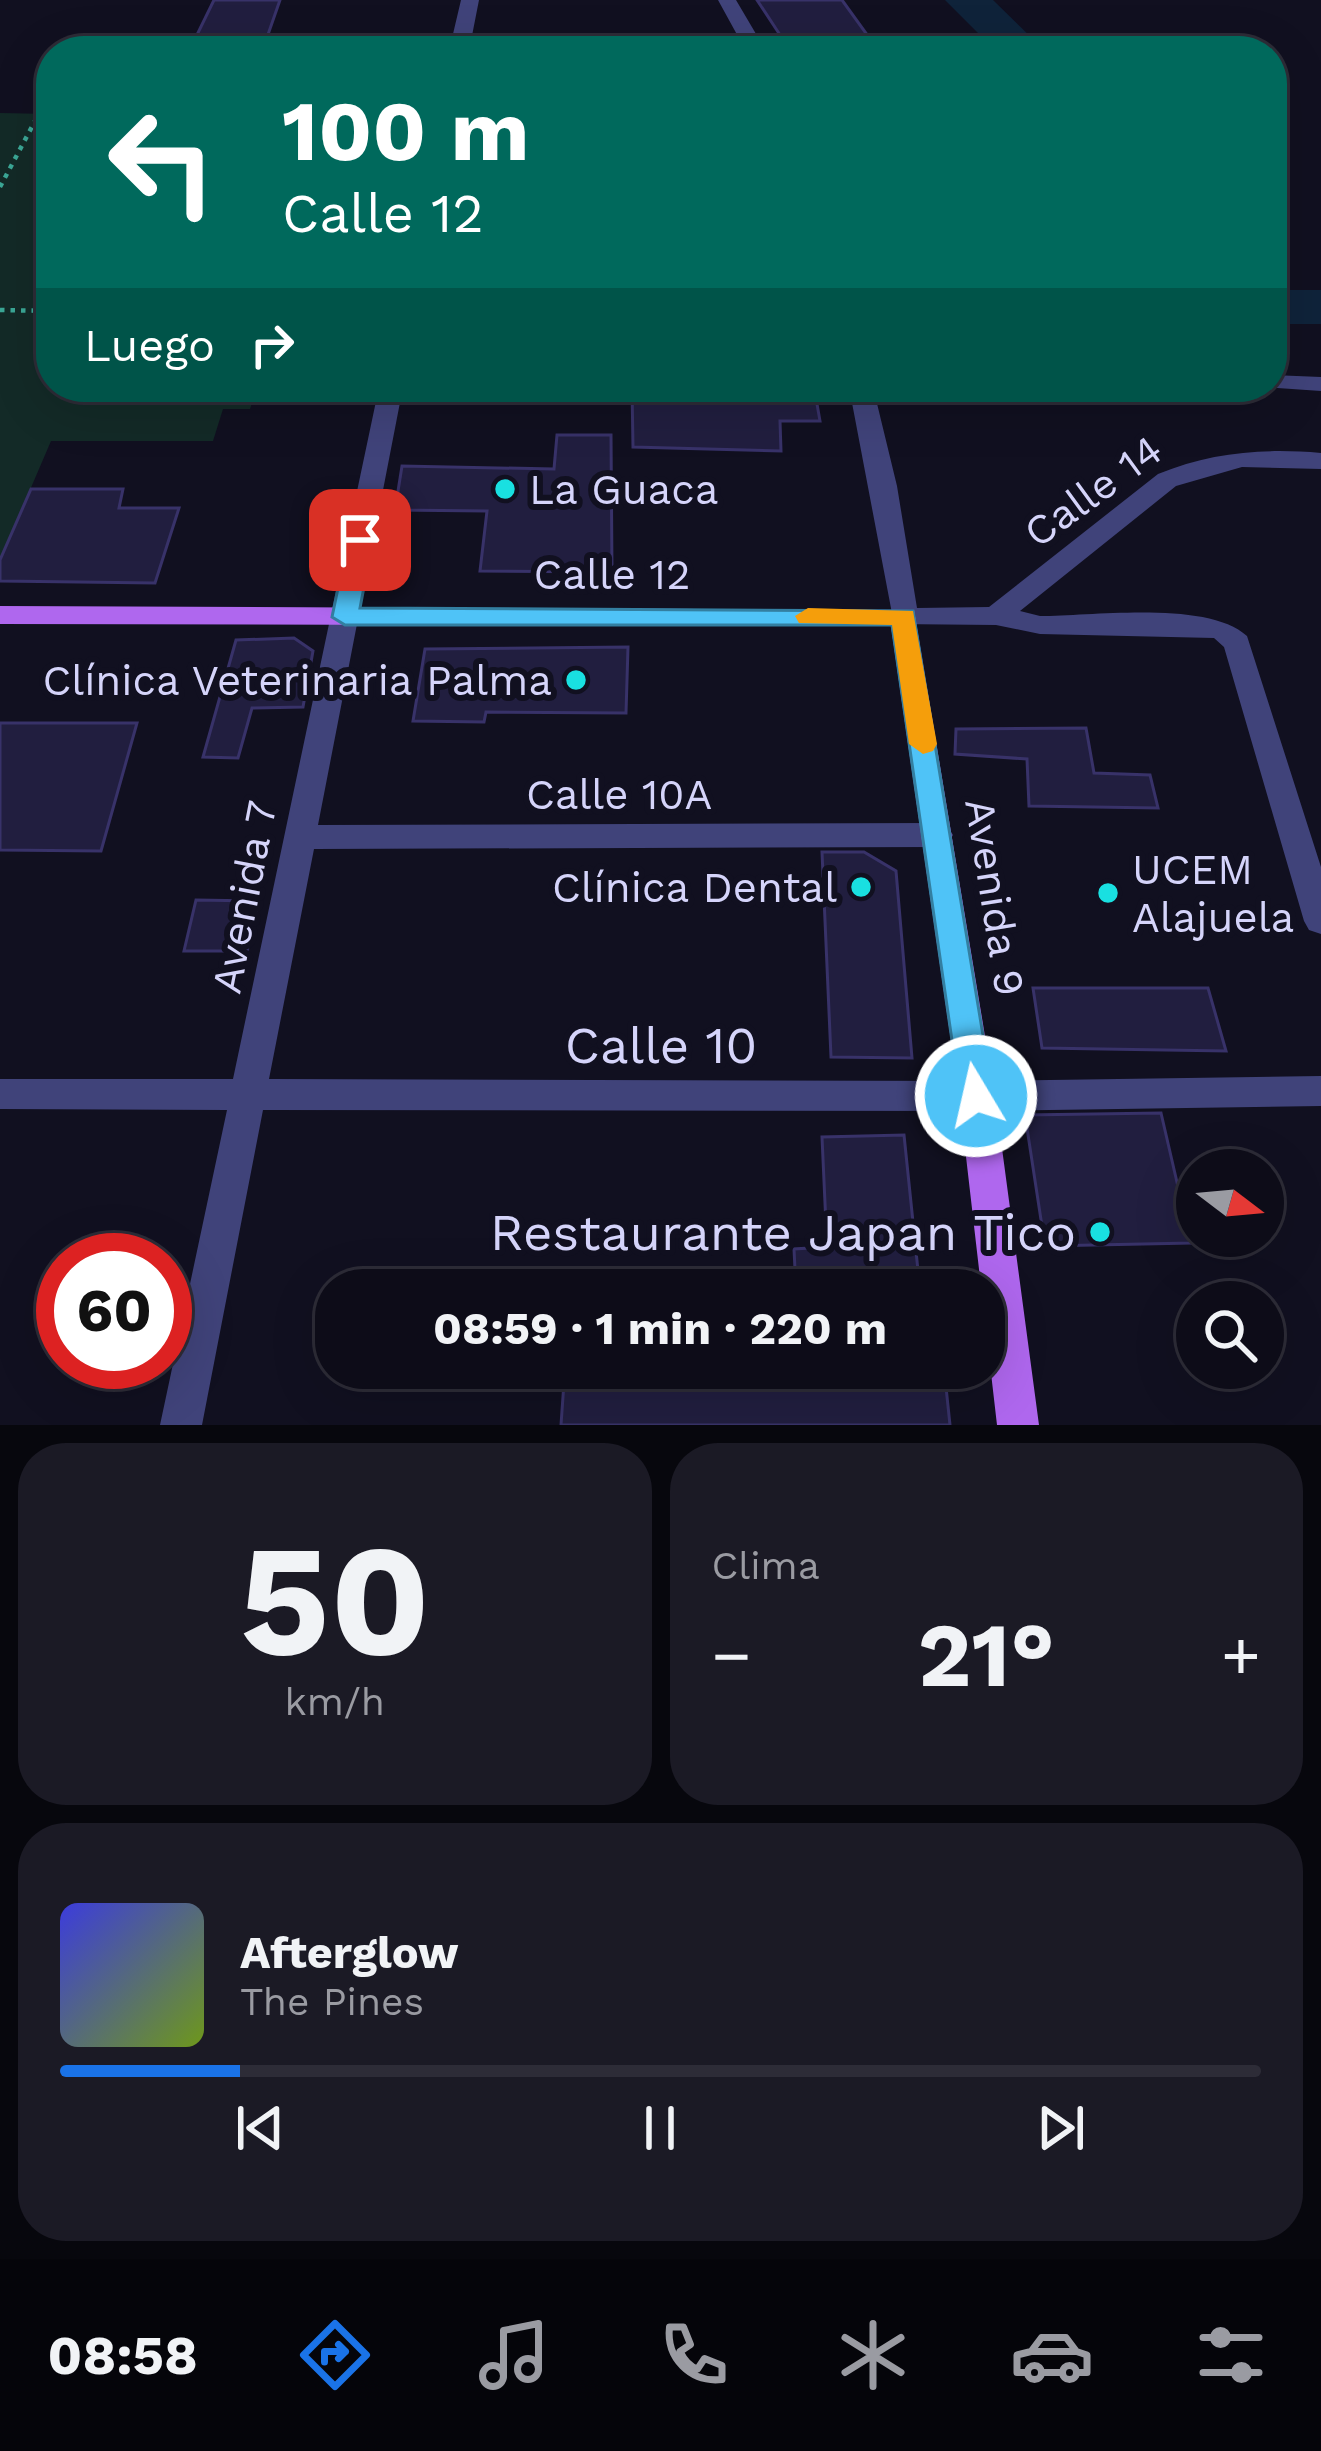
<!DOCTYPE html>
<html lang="es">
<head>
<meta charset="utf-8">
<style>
	:root { --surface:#0d0c18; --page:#1b1a25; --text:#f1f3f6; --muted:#9a9ba2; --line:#2d2c37; --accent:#1a73e8 }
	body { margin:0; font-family:"Work Sans",sans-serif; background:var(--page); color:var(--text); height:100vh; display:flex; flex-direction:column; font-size:45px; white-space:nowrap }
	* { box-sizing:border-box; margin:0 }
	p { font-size:39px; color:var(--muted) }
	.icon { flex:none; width:66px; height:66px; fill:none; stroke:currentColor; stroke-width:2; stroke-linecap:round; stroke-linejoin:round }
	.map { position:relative; height:1425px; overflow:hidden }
	.drawer { display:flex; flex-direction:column; gap:18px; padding:18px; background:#07070d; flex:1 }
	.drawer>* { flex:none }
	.guide { position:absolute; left:36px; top:36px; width:1251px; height:366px; border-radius:48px; box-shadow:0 12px 48px #0002,0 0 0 3px var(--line); background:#00695c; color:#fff; overflow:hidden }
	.needle { width:78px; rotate:106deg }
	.controls { position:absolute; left:1176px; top:1149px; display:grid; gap:24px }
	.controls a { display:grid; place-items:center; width:108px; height:108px; border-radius:50%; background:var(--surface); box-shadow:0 12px 48px #0002,0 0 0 3px var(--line); font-size:60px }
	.speed { position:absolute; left:36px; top:1233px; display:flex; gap:24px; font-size:60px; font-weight:700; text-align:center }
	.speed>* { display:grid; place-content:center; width:156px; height:156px; border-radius:50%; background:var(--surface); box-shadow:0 12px 48px #0002,0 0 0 3px var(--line); line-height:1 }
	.speed .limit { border:18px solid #d22; background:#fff; color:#111 }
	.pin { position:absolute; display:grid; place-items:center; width:102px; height:102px; color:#fff; margin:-51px; border-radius:24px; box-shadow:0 6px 18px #0006 }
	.me { position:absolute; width:132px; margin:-66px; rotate:351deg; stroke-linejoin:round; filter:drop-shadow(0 0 9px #0008) }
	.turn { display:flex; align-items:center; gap:42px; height:252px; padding:0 48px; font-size:54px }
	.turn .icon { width:156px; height:156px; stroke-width:2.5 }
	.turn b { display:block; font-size:84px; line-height:102px }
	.then { display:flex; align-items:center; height:114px; padding:0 48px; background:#0003; gap:24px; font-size:45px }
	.big { font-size:90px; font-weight:700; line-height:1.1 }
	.drawer .widget { flex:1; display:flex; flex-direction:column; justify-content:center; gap:18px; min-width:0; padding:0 42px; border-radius:48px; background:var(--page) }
	.drawer .dial { align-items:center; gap:0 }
	.dial b { font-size:156px; line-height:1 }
	.song { display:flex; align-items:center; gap:36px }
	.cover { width:144px; height:144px; border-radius:18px; background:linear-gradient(135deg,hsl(240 70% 55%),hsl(80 70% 35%)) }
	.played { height:12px; border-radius:6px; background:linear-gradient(90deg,var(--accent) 15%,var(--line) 15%) }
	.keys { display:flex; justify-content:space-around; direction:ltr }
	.heat { display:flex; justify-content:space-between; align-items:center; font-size:66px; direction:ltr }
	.drawer .tiles { flex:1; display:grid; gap:18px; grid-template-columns:1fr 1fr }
	.widget:last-child { grid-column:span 2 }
	.trip { position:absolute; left:315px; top:1269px; width:690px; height:120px; border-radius:48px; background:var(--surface); box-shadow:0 12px 48px #0002,0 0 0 3px var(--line); font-weight:700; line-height:120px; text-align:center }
	.tab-bar { display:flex; height:192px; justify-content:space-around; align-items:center; background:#05050a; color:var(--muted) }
	.tab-bar .icon { width:84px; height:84px }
	.tab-bar .on { color:var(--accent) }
	.tab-bar b { font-size:54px; color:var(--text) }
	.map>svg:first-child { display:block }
	.green { fill:#132a27 }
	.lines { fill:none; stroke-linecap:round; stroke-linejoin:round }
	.river { fill:#0f233a; fill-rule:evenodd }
	.building { fill:#211e3f; stroke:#383269; stroke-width:3 }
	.path { stroke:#3ba796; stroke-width:4.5; stroke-dasharray:4.5 6; stroke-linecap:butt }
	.minor { fill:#40437a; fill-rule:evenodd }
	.major { fill:#af67ee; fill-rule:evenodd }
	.route { fill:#4fc3f7; stroke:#337fa1; stroke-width:3 }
	.slow { fill:#f59e0b }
	.poi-dot { fill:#19e0e1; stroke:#111020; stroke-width:4.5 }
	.labels { text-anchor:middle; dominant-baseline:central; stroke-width:12; stroke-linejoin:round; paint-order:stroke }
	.poi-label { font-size:42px; fill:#d5d4fa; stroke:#111020; text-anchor:start }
	.street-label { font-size:42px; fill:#d5d4fa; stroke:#111020 }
	.near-street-label { font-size:51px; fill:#d5d4fa; stroke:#111020 }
	.near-poi-label { font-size:51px; fill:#d5d4fa; stroke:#111020; text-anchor:end }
</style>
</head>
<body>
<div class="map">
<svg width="1321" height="1425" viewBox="0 0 1321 1425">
	<rect width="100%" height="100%" fill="#111020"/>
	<!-- green -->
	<path class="green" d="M0,113l51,1v273h206l-7,22h-27l-10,32h-162l-51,119z"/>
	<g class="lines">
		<!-- river -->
		<path class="river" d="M945,0h48l52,51h-49z
			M1272,290h49v34h-49z"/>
	</g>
	<!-- building -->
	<path class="building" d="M214,0h66l-16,46 -72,-1z
		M757,0h85l26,36 -82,8z
		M632,387h182l6,34h-40l1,30 -148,-4z
		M557,435h54l1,137 -132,-1 7,-60 -92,-1 7,-44 152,3z
		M31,489h92l-4,19h60l-24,75 -155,-2v-21z
		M294,638l19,13 -10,56 -51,1 -14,50 -35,-1 33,-117z
		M628,647l-2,66 -140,-1 -2,10 -71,-1 12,-72z
		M0,723h137l-36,128 -101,-1z
		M1086,728l8,45 56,2 8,33 -129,-2 -2,-47 -72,-5 1,-25z
		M822,852h42l32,19 16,187 -81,-1z
		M196,900l63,1 -12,50h-63z
		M1033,988h175l18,63 -184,-3z
		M1161,1113l30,130 -146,3 -20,-131z
		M904,1135l16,155h-124l-2,-41 33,-2 -5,-110z
		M565,1368h379l6,57h-389z"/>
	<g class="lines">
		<!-- path -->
		<path class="path" d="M0,187l35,-66
			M0,310l51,1"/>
		<!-- minor -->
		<path class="minor" d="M461,0h18l-10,51h-20z
			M718,0h18l30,51h-20z
			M1272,375l49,2v14l-58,-4h9z
			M379,387h24l-85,438 619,-2 11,4 5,8 -5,8 -11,4 -623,2 -45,230 708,2 344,-5v30l-344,5 -714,-1 -61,315h-42l67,-315 -227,-1v-30h233z
			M849,387h24l24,99 20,122 72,-1 169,-133c53,-22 106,-26 163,-21v16l-79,-2 -66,19 -156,125 20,5c53,0 168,-16 207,20l74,231v67l-12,-4 -5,-9 -80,-274 -10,-9 -174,-4 -44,-9 -102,-1z"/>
		<!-- major -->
		<path class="major" d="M0,606l914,4 81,486 44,329h-42l-38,-329 -68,-470 -891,-2z"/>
	</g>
	<!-- route -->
	<path class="route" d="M360,533l13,7 -13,68 553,3 80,485 -5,10 -12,4 -11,-4 -5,-10 -68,-471h-547l-13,-8 16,-77z"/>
	<!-- slow -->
	<path class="slow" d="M808,608l105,3 24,133 -4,7 -10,3 -14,-10 -17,-119 -93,-2 -4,-7z"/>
	<!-- markers -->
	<g class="poi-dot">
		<circle cx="505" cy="489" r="12"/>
		<circle cx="576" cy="680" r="12"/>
		<circle cx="861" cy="887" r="12"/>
		<circle cx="1108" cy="893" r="12"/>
		<circle cx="1100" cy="1232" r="12"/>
	</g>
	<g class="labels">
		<!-- poi labels -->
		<g class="poi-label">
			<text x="529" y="489">La Guaca</text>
			<text x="552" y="680" text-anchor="end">Clínica Veterinaria Palma</text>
			<text x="1132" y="869">UCEM<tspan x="1132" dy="48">Alajuela</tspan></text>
			<text x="837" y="887" text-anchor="end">Clínica Dental</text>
		</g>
		<!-- street labels -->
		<g class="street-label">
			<text transform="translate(1093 491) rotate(-36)">Calle 14</text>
			<text x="612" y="574">Calle 12</text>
			<text x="619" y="794">Calle 10A</text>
			<text transform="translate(244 897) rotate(-79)">Avenida 7</text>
			<text transform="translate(995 897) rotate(81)">Avenida 9</text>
		</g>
		<!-- near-street labels -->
		<g class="near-street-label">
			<text x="661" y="1045">Calle 10</text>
		</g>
		<!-- near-poi labels -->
		<g class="near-poi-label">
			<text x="1076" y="1232">Restaurante Japan Tico</text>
		</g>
	</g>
</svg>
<div class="controls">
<a><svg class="needle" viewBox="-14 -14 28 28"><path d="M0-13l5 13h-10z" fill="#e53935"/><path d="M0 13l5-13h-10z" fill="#9a9ba2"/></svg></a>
<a><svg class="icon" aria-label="search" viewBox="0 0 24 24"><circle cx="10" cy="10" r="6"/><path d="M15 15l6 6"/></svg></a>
</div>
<div class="speed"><div class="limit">60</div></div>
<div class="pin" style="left:360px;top:540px;background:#d93025"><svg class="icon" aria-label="arrive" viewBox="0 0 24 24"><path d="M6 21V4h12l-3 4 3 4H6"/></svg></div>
<svg class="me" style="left:976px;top:1096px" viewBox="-20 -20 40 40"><circle r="17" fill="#4fc3f7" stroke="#fff" stroke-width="3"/><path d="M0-11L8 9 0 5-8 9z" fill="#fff"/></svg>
<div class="trip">08:59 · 1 min · 220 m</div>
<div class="guide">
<div class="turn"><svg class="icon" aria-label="left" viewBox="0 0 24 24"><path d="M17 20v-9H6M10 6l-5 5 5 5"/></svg><div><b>100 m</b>Calle 12</div></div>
<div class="then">Luego<svg class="icon" aria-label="right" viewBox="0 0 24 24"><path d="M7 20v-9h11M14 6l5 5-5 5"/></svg></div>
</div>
</div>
<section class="drawer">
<div class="tiles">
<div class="widget dial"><b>50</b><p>km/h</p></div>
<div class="widget"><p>Clima</p>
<div class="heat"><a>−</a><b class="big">21°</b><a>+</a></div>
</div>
<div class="widget">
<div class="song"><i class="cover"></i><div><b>Afterglow</b><p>The Pines</p></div></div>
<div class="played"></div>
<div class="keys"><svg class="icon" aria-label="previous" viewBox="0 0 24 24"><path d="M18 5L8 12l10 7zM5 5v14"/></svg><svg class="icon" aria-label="pause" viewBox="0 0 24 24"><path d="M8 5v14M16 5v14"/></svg><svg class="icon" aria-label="next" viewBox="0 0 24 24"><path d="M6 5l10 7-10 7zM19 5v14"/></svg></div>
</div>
</div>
</section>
<nav class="tab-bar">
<b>08:58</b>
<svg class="icon on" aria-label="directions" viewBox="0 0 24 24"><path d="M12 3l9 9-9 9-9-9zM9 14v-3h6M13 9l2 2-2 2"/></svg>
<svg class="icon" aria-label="music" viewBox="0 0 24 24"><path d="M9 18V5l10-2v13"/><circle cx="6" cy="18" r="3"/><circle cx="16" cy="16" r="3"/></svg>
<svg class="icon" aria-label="phone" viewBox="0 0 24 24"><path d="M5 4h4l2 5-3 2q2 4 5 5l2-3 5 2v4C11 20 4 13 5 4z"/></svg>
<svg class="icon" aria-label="climate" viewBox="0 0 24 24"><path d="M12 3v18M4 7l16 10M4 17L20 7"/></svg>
<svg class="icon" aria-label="car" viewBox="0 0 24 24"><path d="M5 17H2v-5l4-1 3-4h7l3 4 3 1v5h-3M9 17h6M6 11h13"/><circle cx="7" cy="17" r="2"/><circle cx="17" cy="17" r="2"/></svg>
<svg class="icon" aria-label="filters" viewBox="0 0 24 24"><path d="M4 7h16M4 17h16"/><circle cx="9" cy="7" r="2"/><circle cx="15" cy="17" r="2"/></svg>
</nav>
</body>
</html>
